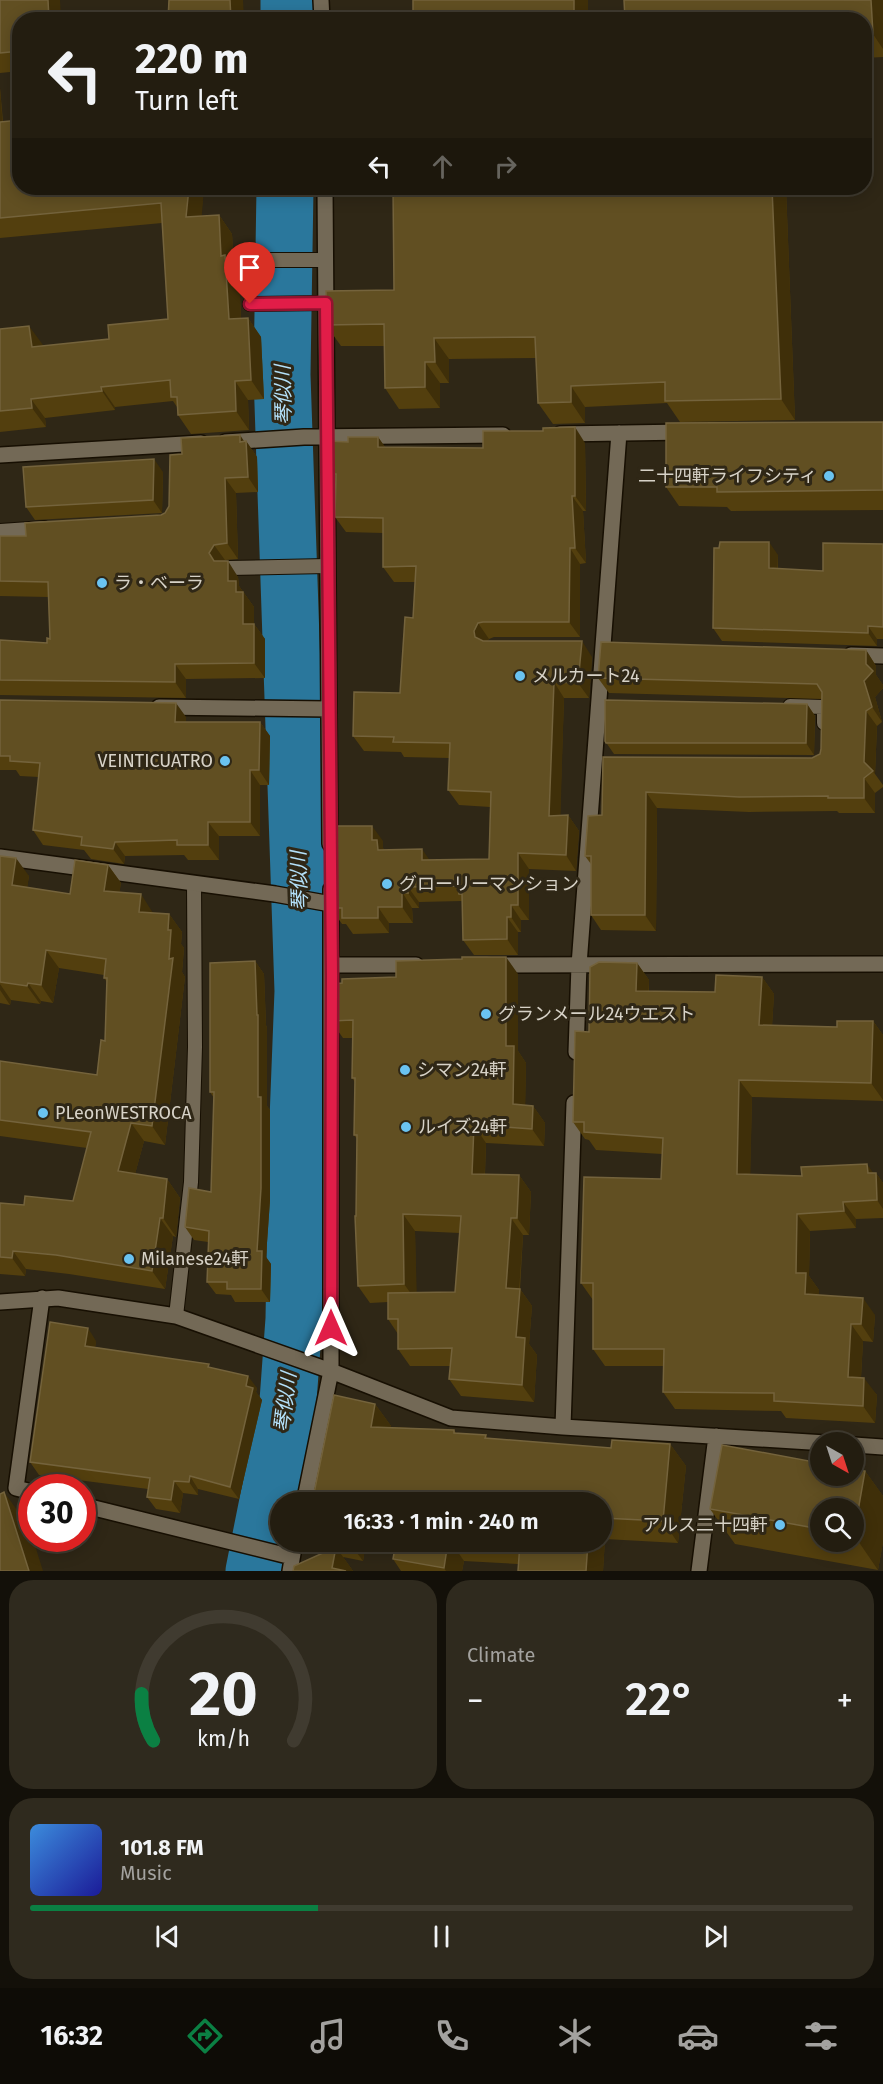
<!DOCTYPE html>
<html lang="en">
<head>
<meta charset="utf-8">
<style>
	:root { --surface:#231d10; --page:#2f2a1e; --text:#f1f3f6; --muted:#a3a29f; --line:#403b30; --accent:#0b8043 }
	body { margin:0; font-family:"Fira Sans","Noto Sans JP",sans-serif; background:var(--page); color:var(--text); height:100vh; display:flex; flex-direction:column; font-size:22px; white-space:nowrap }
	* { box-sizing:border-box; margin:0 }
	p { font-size:20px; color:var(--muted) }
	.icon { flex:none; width:33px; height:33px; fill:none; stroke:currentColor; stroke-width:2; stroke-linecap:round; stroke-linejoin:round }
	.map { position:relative; height:1571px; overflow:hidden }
	.panel { display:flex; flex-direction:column; gap:9px; padding:9px; background:#131009; flex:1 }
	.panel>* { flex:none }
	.guide { position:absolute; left:12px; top:12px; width:860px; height:183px; border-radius:24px; box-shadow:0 3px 15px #0003,0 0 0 2px var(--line); background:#231d10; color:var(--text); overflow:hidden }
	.needle { width:39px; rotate:141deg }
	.buttons { position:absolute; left:810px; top:1432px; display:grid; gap:12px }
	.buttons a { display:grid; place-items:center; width:54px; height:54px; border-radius:50%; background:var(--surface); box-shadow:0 3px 15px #0003,0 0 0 2px var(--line); font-size:30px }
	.speed { position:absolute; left:18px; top:1474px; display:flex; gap:12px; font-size:30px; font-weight:700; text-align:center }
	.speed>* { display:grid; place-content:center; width:78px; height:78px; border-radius:50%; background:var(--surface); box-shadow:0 3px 15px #0003,0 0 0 2px var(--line); line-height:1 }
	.speed .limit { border:9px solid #d22; background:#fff; color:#111 }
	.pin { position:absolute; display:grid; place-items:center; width:51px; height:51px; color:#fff; margin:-62px -26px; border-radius:50% 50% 50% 0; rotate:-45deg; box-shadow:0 0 6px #0007 }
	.pin .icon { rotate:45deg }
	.me { position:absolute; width:66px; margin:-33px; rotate:0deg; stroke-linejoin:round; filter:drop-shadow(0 0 4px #0008) }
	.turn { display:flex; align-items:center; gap:21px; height:126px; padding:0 24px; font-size:27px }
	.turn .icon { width:78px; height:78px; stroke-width:2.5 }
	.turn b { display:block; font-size:42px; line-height:51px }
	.lanes { display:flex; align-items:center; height:57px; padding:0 24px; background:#0003; justify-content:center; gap:30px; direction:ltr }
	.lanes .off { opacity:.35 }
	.big { font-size:45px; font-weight:600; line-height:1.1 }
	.panel .card { flex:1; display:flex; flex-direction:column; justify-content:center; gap:9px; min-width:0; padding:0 21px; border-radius:24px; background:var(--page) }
	.panel .dial { align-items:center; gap:0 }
	.dial svg { height:156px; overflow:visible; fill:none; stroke:var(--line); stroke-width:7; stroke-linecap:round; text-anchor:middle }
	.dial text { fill:var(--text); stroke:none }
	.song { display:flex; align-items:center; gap:18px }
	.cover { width:72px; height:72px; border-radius:9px; background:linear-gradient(135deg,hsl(210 70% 55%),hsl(240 70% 35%)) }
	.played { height:6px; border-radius:3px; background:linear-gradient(90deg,var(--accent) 35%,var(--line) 35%) }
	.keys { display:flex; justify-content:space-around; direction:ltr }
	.heat { display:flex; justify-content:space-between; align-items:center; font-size:33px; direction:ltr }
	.panel .tiles { flex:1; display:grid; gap:9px; grid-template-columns:1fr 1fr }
	.card:last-child { grid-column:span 2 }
	.trip { position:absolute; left:270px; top:1492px; width:342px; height:60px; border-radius:30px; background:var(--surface); box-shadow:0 3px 15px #0003,0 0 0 2px var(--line); font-weight:600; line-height:60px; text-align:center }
	.dock { display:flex; height:96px; justify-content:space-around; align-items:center; background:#0e0c06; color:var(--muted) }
	.dock .icon { width:42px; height:42px }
	.dock .active { color:var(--accent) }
	.dock b { font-size:27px; color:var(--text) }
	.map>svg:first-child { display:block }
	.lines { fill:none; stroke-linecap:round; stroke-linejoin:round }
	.river { stroke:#2a779c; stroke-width:57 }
	.lane-casing { stroke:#170f02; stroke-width:16 }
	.street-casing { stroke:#170f02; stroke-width:18 }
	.lane { stroke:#736956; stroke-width:14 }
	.street { stroke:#736956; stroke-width:15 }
	.wall { fill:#533f0e; fill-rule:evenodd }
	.shaded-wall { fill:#3f2f09 }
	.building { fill:#614f22; stroke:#74633c; stroke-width:1.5 }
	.route-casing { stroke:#92132f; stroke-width:15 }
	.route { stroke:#e11d48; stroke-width:10 }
	.poi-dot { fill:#6ac3f1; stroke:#2f2716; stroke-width:2 }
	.labels { text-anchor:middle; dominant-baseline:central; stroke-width:6; stroke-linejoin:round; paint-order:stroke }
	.poi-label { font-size:18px; fill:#d7d2c7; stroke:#2f2716; text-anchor:start }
	.water-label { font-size:20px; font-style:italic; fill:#b4e1fa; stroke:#2f2716 }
</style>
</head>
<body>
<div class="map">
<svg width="883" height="1571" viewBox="0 0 883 1571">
	<rect width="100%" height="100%" fill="#2f2716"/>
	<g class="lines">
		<!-- river -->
		<path class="river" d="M289,20v-20
			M254,1571l34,-170 6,-82 3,-174 6,-154 -21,-616 3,-187"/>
		<defs>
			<path id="lane" d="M250,260h75
				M250,304l76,-1
				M0,531l44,-3
				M229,568l98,-2
				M790,706l34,1v16
				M176,1316l15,-134 4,-135 -1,-164"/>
			<path id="street" d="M321,0l1,20
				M325,188l5,656
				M560,434l126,-2
				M225,442l79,-5 199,-2
				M0,455l201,-12
				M851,655l32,1
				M159,707l169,2
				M0,857l275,37 56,10
				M332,965h84
				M491,965l392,-1
				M576,1052l3,-87 40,-532
				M0,1302l58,-4 118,18 155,55 120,47 112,9 263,16
				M563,1427l11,-324
				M854,1445l29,2
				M32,1492l-16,-4 26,-190
				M304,1503l27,-132v-482
				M82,1505l210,52
				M290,1571l5,-29
				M699,1571l17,-135"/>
		</defs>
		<!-- lane casing -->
		<use href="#lane" class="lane-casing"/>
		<!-- street casing -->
		<use href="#street" class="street-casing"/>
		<!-- lane -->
		<use href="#lane" class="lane"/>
		<!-- street -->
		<use href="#street" class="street"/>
	</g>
	<!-- wall -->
	<path class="wall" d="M0,0l20,20v51l-20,2z
		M883,0v57l-19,1v-38z
		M0,88l3,34 17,66h184l-3,28 18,-1 13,19 2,34 5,7 2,43h7l13,19 3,62 -16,1 1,30 -58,4 -13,-19 -1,-8 -4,-6 -58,6v3l-70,8 1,9 -46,5v-103l43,17 66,-7 59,-20 -6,-96 -162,15z
		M786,188l9,232 -115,2 -13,-19 -82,4v16l-32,1 -15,-21 -2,-45 -87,1v24h-9v25l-41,1 -14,-21 -1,-42h-43l-15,-21 68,-35z
		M883,422v88l-152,1 -4,-4 -48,-1 -13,-19z
		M378,437l7,10 98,1 102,-5 1,68h-3l3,52 -6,1v73h-86l-5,2 -2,2 105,16 -3,41h-25l-4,117h8l11,16 -3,40 -47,-2v51h-8v12h-3v23h-44l-11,-15 -1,-39 -43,1v6h-7l1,15h-24v10l-36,1 -7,-10h-4l-11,-16 52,-67v7l1,2 45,10 60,-1 1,-52 -31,-2 -11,-15 1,-32 -45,-1 -3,-5 -37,-1 -11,-15 47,-43 13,-75 2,-36h-21l-11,-15v-34l-37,-1 -11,-15 1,-30 -9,-13 21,-32z
		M246,441l11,16 1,35 -22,1 2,66 -13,1 -1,1 14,16 1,9 15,21v17l11,15v39l-79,1v19l-186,-3v-55l47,3 3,-4 -2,-42 -48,-1v-60h26l135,-21 4,-2 4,-7 13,-52z
		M163,472l-1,41 -127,7 -9,-13z
		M883,544v95h-6v7l-155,-5 -9,-13 6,-80 59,7v14l45,2z
		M866,650l10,16v9l7,10v3l-8,9 7,25 -5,4 -2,48 8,11v2l-8,6v20h-36l-2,-2 -88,1 -92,-4 -1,123 -55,-1 -10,-15v-51l-6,-8 17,-41 1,-58 209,1 8,-4 1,-5 1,-50 -213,-6 -11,-15z
		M0,700l186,17v5h74l10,14 -1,49h-9v51h-41v24h-31l-4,-5 -59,1 -1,8 -33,-5 -7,-9 -41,-5 -10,-15 6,-53 -19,-1 -4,-6h-16z
		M807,704l8,12 -1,39 -200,-1 -9,-13z
		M0,856l29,20 -2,11 43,7 38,-29 13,18 -2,10 34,20 16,1 13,18 -1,12 3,4 -2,24 3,5 -20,168 -21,-4 -9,33 32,5 13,19 -4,39 -3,-1 -8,53 -96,-15 -43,-5 -1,7 -25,-2v-71l24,2 49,-4 14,-53 -87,-12v-75l97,14 8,-34 2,-59 -3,-4v-3l-45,-7 -6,35 -12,-2 -1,3 -29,-4 -1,5 -10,-2z
		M255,961l9,13 2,51 1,3v78l3,4v90l-4,57 5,7 -1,38h-35l-4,-7 -15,-1 -9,-12 1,-40 -14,-2 -9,-13 26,-35 3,-94 -4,-6z
		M637,963l12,17v11l66,1 47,-15 12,17 -2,32 65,1 36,-6 10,14v66l-131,-4 -2,77 52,2 74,-3 7,10v35l-27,1v9l-46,3 -1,45 10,14 -1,5 57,20 -2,27 -10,-1 -2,37 16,17 -2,28 -89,-5 -5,-7 -106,-2 -12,-17 1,-26h-59l-12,-17v-49l-12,-17 80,-104 1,-25 -66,-4 -7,-10 -4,-1 -12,-17 16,-90z
		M518,974v77l8,12 -1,42 8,1 12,17 -1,23 -58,-3 -1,31 34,1 12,17 -2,43h-6l-3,54 12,17 -3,38 8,11 -3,47 -73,-6 -12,-17 2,-13h-41l-12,-17v-15l-10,-15v-17l-18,1 -12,-17 -2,-70 1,-77 -3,-4 1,-53 -3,-4 1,-40h-10l-12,-17zM415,1231l45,2 -5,59 -39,1z
		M96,1341l-1,6 117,21 45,20 -1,4 6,8 -23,99 -41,-10v6l-15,-2 -3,20 -24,-4 -9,-12 1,-8 -109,-14 -9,-13z
		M334,1395l41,9 16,22 -1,1 64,3 2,3 30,2 1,3 124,10 1,-8 58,4 16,22 -8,77 -73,-4 -2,32h-85v-7l-54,-3 -2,10h-61l-8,-12 1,-5 -29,-5 -2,12 -20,-4 10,14h-60l1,-5 29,-13h-2l-7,-11h288v-39h-290z
		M865,1471l18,25v46l-5,28 -143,-26 -25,-35zM820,1509h34v33h-34z"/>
	<!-- shaded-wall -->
	<path class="shaded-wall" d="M48,0h12l1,20h-12z
		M230,0h13l1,20h-13z
		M574,0h14v20h-14z
		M871,0h12v49l-10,-15z
		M0,88l4,54 -4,-6z
		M189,188h15l-4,49 -14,-20z
		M772,188h14l9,232 -14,-21z
		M219,215l13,19 2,34 5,7 3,63 -13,-19 -8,-63z
		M248,318l13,19 3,62 -13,-19z
		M29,326l14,19 2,21 -13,-19z
		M434,338l15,21v24l-14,-21z
		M425,362l15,21v25l-15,-21z
		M235,381l13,19 1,30 -13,-19z
		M571,386l14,21v16l-14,-21z
		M101,387l14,20v3l-13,-19z
		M31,399l14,19 1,9 -14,-19z
		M575,427l10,16 1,68 -11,-15z
		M240,435l6,9v-3l11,16 1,35 -10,-15 -8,-35z
		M378,437l11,16 -11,-6z
		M154,459l9,13 -1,41 -9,-13z
		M225,478l11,15 2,66 -11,-16z
		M572,496l11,15 3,52 -11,-15z
		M769,542l9,13 -1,26 -8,-13z
		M214,545l11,15 -5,9 -11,-16z
		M570,548l10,16v73l-11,-15z
		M228,561l10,16 1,9 15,21v33l-11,-16 -15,-43z
		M478,623l11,16 -5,7 -9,-9 -1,-6z
		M254,624l11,15v39l-11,-15z
		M868,626l9,13v7l-9,-13z
		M582,641l10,16 -3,41 -11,-15z
		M866,650l10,16v9l7,10v3l-8,9 7,25 -10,-15 -8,-26z
		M175,664l11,15v19l-11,-16z
		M554,682l10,16 -4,133 -11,-15z
		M176,703l10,14v20l-11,-15z
		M807,704l8,12 -1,39 -8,-12z
		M866,711l11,15 -2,48 -11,-12z
		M260,722l10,14 -1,49 -10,-15z
		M250,770l10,15v51l-10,-14z
		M864,778l11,15v20l-11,-15z
		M646,792l11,16 -1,123 -11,-16z
		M568,815l11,16 -3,40 -10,-16z
		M208,822l11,14v24l-11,-15z
		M372,826l11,15v7l5,7 -10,-5 -6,-10z
		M115,842l10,14 -1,8 -11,-15z
		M422,849l11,16 -11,-5z
		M518,853l11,16v51l-11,-15z
		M16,858l13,18 -4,28 -13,-19z
		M108,865l13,18 -4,27 -13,-19z
		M408,887l11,15v6l-11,-15z
		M402,892l10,16 1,15 -11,-16z
		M141,894l12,19 -14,-1z
		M511,905l10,15v12l-10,-15z
		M378,907l11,16v10l-11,-15z
		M169,914l13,18 -1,12 3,4 -2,24 3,5 -20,168 -13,-19 17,-167 -1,-29z
		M507,917l11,15v23l-11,-16z
		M46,950l13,18 -6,35 -12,-18z
		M506,957l12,17v77l8,12 -1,59 -12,-18 -7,-58z
		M255,961l9,13 2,51 1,3v78l3,4v90l-4,57 5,7 -1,38 -9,-13 -4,-38 1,-154z
		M637,963l12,17 -1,28 -12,-17z
		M762,977l12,17 -3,49 -12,-18z
		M28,983l13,18 -1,3 -13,-18z
		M0,984l11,16 -1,5 -10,-15z
		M873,1021l10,14v65l-12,-17z
		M739,1080l13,17 -2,94 -13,-17z
		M533,1106l12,17 -1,23 -12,-17z
		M131,1123l13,18 -13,48 -13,-18z
		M474,1125l12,18 -2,48 -12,-17z
		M867,1164l9,13v-4l7,10v26l-6,-9 -9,-27z
		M519,1175l12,17 -2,43 -12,-17z
		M167,1179l13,19 -4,39 -13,-19z
		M843,1202l13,17v9l-12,-17z
		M403,1214l12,17 2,71 -13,-18z
		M797,1214l13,17 -1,45 10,14 -1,22 -13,-18 -9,-21z
		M160,1218l13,18 -8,53 -13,-18z
		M511,1218l12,17 -5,70 -12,-17z
		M13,1251l13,18 -1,7 -13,-18z
		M520,1289l12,17 -3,38 8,11 -3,47 -12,-17 -6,-48z
		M863,1298l12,17 -2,27 -12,-18z
		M851,1324l12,17 -3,53 -12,-17z
		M88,1328l8,13 -2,17 -9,-12z
		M248,1376l9,12 -1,4 6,8 -23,99 -9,-12z
		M864,1378l13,17 -2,28 -12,-17z
		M375,1404l16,22 -5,23 -15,-22z
		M670,1444l16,22 -8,77 -15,-22z
		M865,1471l18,25v46l-5,28 -24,-35z
		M190,1476l8,13v6l-9,-13z
		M174,1481l9,12 -3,20 -9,-13z
		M4,1492l26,36 2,6v5h1l10,32h-14z
		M602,1534l3,5 -2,32h-17l2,-29h14z
		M349,1542h11l5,7 -2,12z
		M448,1542h3l13,19 -2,10h-16l-2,-3z
		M336,1547l17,24h-19l-2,-3z"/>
	<!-- building -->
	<path class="building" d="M0,0h48l1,20h-29v31l-20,2z
		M169,0h61l1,20h-63z
		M413,0h161v20h-161z
		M624,0h247l2,34h-9v-14l-239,-1z
		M20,120v68h169l-3,29 33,-2 2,41 4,-1 4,64 19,-1 3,62 -16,1 1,30 -58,4 -1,-18h-6l-1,-17 -69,7 1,4 -71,8 1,9 -32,3v-82l29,-3 3,21 77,-8 -1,-14 60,-6 -7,-116 -161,15v-96z
		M393,188h379l9,211 -116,2v-19l-94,4v16l-33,1 -3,-66 -101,1 1,24h-10v25l-40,1 -1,-64 -58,1v-34l68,-1z
		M883,422v68l-166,2v-5h-51v-64z
		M575,427v69h-3l3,52h-5l-1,74h-86l-5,1 -4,8 1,6 8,4h99l-4,42 -24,-1 -5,134 19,-1 -2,40 -48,-2v52h-7v12h-4v22l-44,1 -1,-46h-3l-1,-8 -50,1v6l-6,-1v15h-24v11h-36v-10h-11l-1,-82h42v14h5l1,10 44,-1v11l67,-1 2,-67 -43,-2 2,-47 -57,-1 1,-5 -41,-1 1,-44 46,1 5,-76 8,1 3,-52 -33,1v-49l-48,-1 1,-43h-9v-33l21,1v-5h30v10l105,1v-17h60v-3z
		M240,435v7l6,-1 2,36 -23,1 2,65 -13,2 -5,8 5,8h14v20h8v11h7v32h11v39l-79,1v18l-175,-2v-40l47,3v-5l3,1 -2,-57 -48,-1v-45h26l-1,-13 136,-8 4,-2 4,-7 1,-51 12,-1 -1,-16z
		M154,459l-1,41 -127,7 -3,-40z
		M720,542h49v26l54,3v-28l60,1v83l-15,-1v7l-155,-5 1,-80h5z
		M601,642l265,8v14l7,7 -9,10 8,26 -6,4 -2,51 9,9 -9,7v20h-36v-2l-89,1 -93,-5 -1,123h-54v-59h-6l3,-40 14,-1 1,-58 209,1 8,-4 1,-5 1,-57 -5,-8 -219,-6z
		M0,700l176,3 -1,19h85l-1,48h-9v52h-42v23h-31v-5l-62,2 -2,7 -32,-4 1,-8 -49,-7 7,-67 -30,-2v-5h-10z
		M605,700l202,4 -1,39h-200l-1,-2z
		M0,856l16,2 -4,27 58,9 5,-34 33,5 -4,26 37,3 -2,18 30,2 -1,16h3l-2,29 4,-1 -21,168 -21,-3 -13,48 49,8 -4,39h-3l-8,53 -96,-16 -43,-4 -1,7 -12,-1v-54l24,2 1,-9 48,5 18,-69 -91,-12v-59l97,14 4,-35 4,1 2,-63h-3l2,-19 -60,-9 -5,35 -13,-2 -1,3 -27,-4z
		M462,957h44v89h8l-1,58 20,2 -1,23 -58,-4 -2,49 47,1 -2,43h-6l-5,70 14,1 -4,48 9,1 -3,47 -73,-6 3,-31 -54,1v-30h-10v-26l67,-1 6,-76 -58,-2 1,70 -46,2 -3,-70h1l1,-81h-3l1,-57h-3l1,-58 -22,1 -1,-37 12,-1v-4l54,-2v-16l66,-2z
		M255,961l2,54h1v82h3v91l-4,63h5l-1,38h-34v-7h-20l2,-51 -24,-4 4,-39 22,4 3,-100h-4v-129z
		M599,962l38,1 -1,28 79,1 1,-17 46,2 -3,48 78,2v-6h36l-2,62 -132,-3 -2,94 65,2 -1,-9 66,-3 1,9h8l1,27 -34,2 1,9 -47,3 -1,59h10l-1,21 58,4 -2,26h-10l-3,53 16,1 -1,28 -89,-5v-8l-111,-1 1,-43h-71v-66h-12l3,-106 77,2 2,-41 -79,-6v-10h-11l2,-91 14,1 1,-65z
		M50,1322l38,6 -3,18 124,18 -1,3 40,9 -2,10 7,2 -23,99 -40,-11 -1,6 -15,-1 -3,19 -24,-3 3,-19 -120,-16z
		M334,1395l41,9 -4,23 83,3v3l32,2 -1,3 126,10 1,-8 58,4 -7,77 -61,-3v-15h-290z
		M722,1445l98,18v13h34v-7l11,2 -11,63v-25h-34v20l-110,-20z
		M4,1492l25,79h-29v-77z
		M396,1542h52l-4,26 -51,-9z
		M500,1542h88l-2,29h-68l2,-28z
		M336,1547l-4,21 14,3h-53l1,-5z"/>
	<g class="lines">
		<defs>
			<path id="route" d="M250,304l76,-1 6,672 -1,353"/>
		</defs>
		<!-- route casing -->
		<use href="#route" class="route-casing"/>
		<!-- route -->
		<use href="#route" class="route"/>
	</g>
	<!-- markers -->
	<g class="poi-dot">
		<circle cx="829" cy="476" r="6"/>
		<circle cx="102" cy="583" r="6"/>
		<circle cx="520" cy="676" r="6"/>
		<circle cx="225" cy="761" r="6"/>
		<circle cx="387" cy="884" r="6"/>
		<circle cx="486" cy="1014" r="6"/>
		<circle cx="405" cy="1070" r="6"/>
		<circle cx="43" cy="1113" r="6"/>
		<circle cx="406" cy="1127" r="6"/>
		<circle cx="129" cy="1259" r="6"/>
		<circle cx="780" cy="1525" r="6"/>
	</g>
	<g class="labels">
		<!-- poi labels -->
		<g class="poi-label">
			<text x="817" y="476" text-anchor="end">二十四軒ライフシティ</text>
			<text x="114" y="583">ラ・ベーラ</text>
			<text x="532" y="676">メルカート24</text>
			<text x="213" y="761" text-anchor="end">VEINTICUATRO</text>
			<text x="399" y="884">グローリーマンション</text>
			<text x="498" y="1014">グランメール24ウエスト</text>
			<text x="417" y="1070">シマン24軒</text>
			<text x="55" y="1113">PLeonWESTROCA</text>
			<text x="418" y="1127">ルイズ24軒</text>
			<text x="141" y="1259">Milanese24軒</text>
			<text x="768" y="1525" text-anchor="end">アルス二十四軒</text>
		</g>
		<!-- water labels -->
		<g class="water-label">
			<text transform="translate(283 395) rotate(-91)">琴似川</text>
			<text transform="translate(299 881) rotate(-92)">琴似川</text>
			<text transform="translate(285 1402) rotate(-83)">琴似川</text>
		</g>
	</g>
</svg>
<div class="buttons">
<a><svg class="needle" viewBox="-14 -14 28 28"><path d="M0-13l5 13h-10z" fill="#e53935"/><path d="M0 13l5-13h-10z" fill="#a3a29f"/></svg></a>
<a><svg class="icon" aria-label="search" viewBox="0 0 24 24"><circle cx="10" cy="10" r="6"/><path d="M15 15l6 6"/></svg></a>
</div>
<div class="speed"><div class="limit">30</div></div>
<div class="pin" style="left:250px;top:304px;background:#d93025"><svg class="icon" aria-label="arrive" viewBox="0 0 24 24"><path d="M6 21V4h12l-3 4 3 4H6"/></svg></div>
<svg class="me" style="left:331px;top:1328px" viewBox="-20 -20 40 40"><path d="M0-17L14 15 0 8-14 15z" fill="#e11d48" stroke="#fff" stroke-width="4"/></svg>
<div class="trip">16:33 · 1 min · 240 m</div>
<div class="guide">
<div class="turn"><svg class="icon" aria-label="left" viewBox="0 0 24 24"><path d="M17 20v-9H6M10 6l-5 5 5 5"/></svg><div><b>220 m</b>Turn left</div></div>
<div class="lanes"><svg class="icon" aria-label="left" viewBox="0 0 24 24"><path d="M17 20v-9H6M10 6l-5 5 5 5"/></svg><svg class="icon off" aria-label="ahead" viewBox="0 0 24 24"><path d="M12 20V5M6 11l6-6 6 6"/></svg><svg class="icon off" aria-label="right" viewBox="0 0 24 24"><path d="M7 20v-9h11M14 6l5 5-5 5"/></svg></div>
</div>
</div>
<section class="panel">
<div class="tiles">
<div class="card dial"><svg viewBox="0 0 100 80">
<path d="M14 69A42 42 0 1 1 86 69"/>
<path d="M14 69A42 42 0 0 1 8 45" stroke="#0b8043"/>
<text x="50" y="56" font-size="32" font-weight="700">20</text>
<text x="50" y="72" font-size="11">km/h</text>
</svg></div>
<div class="card"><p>Climate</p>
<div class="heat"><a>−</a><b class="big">22°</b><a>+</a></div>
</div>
<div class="card">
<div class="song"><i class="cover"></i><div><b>101.8 FM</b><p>Music</p></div></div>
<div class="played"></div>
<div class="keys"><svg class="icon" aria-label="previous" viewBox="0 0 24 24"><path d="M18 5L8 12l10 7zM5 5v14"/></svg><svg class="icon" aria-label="pause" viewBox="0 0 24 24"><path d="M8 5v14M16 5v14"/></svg><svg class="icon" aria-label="next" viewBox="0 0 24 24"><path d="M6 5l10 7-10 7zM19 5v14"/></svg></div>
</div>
</div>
</section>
<nav class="dock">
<b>16:32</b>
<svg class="icon active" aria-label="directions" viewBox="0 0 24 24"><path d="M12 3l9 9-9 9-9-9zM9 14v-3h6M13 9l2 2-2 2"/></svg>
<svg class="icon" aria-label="music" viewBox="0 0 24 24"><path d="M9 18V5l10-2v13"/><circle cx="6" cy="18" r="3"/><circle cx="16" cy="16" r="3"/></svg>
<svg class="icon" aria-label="phone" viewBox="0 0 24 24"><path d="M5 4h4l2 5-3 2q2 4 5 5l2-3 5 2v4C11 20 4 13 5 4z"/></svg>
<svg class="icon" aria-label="climate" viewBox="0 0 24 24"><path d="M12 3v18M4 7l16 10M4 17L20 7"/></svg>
<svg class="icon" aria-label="car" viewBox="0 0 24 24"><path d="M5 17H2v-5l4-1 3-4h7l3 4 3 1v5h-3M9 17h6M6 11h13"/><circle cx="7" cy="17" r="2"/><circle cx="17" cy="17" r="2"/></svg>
<svg class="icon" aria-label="filters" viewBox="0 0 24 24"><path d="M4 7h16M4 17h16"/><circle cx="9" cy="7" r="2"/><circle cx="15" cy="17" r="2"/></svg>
</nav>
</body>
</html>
